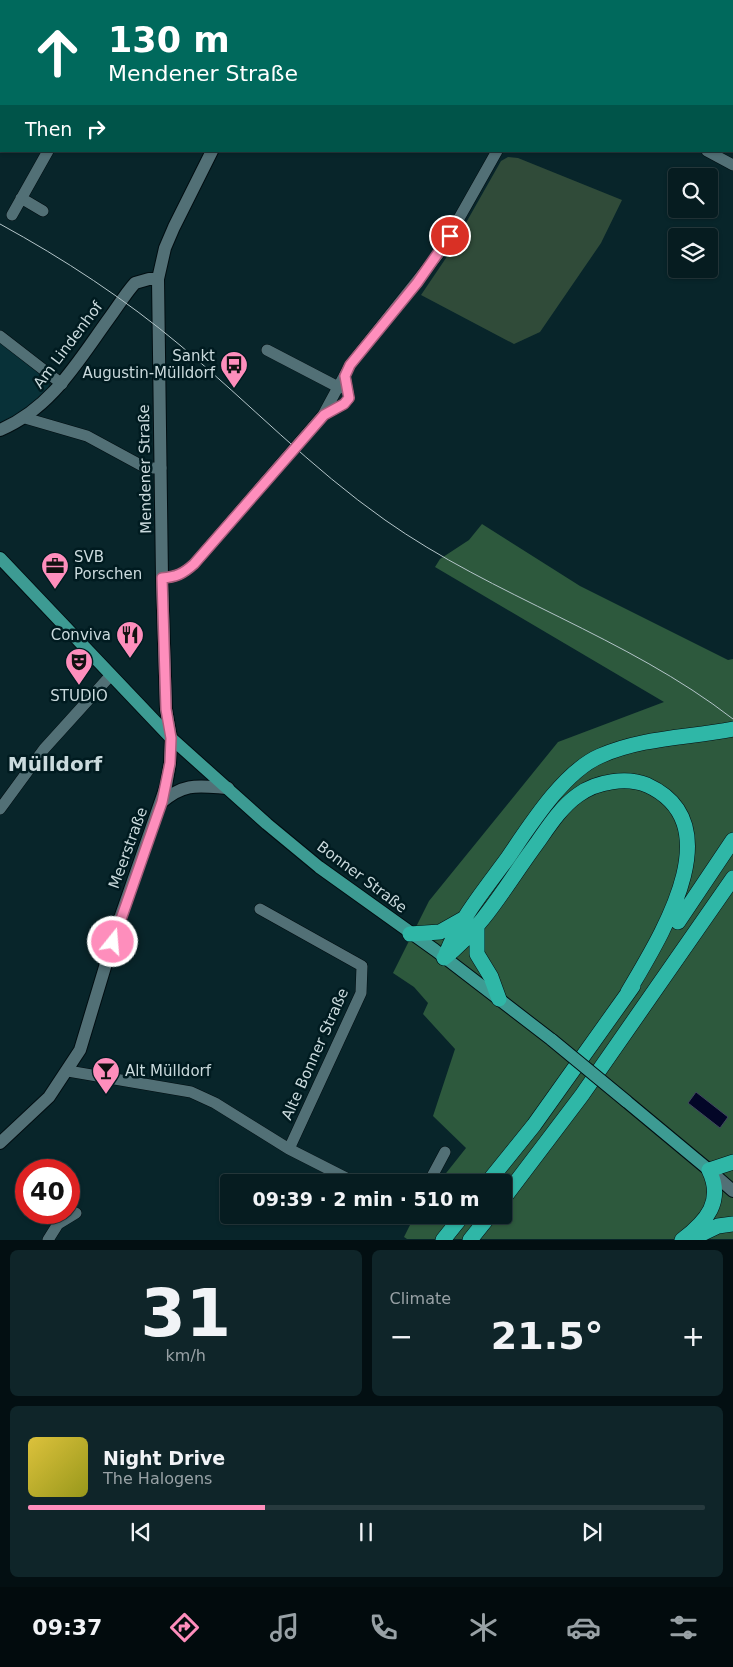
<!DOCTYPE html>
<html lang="en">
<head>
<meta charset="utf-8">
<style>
	:root { --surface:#061c20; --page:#0f2529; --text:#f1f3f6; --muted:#98a1a5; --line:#273a3e; --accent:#fe8ebc }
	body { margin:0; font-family:"DejaVu Sans",sans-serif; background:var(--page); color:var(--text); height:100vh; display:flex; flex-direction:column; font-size:19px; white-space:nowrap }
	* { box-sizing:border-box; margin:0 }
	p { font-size:16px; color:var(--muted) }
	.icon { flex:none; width:28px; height:28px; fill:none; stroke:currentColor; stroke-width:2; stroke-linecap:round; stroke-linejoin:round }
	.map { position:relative; height:1240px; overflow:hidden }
	.sheet { display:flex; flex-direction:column; gap:10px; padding:10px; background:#030f12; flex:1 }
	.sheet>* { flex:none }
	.hud { position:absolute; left:0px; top:0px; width:734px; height:152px; box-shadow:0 1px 4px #0004,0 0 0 1px var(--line); background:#00695c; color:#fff; overflow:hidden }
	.controls { position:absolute; left:668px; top:168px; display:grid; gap:10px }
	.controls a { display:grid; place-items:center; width:50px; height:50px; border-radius:5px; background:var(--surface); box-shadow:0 1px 4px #0004,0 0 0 1px var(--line); font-size:25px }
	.speed { position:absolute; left:15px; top:1159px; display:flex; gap:10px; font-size:25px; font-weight:700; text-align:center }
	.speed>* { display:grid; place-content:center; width:65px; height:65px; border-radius:50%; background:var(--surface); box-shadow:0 1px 4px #0004,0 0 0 1px var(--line); line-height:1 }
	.speed .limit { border:8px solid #d22; background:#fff; color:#111 }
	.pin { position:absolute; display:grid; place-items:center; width:42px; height:42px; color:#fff; margin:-21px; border:2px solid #fff; border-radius:50%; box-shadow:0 1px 5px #0007 }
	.me { position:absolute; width:55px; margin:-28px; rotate:17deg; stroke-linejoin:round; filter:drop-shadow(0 0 4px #0008) }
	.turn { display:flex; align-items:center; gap:18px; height:105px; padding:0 25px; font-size:22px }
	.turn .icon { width:65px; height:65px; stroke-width:2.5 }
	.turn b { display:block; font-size:35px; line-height:42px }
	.then { display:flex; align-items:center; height:48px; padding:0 25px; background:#0003; gap:10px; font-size:19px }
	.big { font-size:38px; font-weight:700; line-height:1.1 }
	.sheet .widget { flex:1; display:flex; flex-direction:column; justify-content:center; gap:8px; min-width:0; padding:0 18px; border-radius:8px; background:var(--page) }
	.sheet .dial { align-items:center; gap:0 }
	.dial b { font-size:65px; line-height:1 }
	.song { display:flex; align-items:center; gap:15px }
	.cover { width:60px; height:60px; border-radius:8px; background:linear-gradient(135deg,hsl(50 70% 55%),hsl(60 70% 35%)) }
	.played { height:5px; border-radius:2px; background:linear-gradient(90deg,var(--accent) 35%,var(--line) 35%) }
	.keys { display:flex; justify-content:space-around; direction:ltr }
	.heat { display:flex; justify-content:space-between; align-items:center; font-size:28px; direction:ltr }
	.sheet .tiles { flex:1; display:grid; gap:10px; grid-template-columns:1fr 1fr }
	.widget:last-child { grid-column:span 2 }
	.trip { position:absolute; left:220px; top:1174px; width:292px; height:50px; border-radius:5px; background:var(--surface); box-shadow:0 1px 4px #0004,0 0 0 1px var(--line); font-weight:700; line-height:50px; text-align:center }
	.tabs { display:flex; height:80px; justify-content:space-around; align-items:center; background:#020b0d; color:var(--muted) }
	.tabs .icon { width:35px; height:35px }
	.tabs .on { color:var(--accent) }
	.tabs b { font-size:22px; color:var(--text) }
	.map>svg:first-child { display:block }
	.built { fill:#083138 }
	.green { fill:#304b39 }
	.forest { fill:#2d593d }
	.water { fill:#030627; stroke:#3f465e }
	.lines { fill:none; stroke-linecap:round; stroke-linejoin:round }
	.street-casing { stroke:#000d11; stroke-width:12 }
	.secondary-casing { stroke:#000d11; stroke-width:14 }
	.primary-casing { stroke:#000d11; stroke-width:14 }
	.highway-casing { stroke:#000d11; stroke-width:16 }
	.street { stroke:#527076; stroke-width:11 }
	.secondary { stroke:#527076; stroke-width:12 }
	.primary { stroke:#3d9b93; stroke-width:12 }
	.highway { stroke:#2fb7a7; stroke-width:15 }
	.tram { stroke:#b4c5c9; stroke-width:1 }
	.primary-bridge-casing { stroke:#000d11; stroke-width:14; stroke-linecap:butt }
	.primary-bridge { stroke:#3d9b93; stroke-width:12 }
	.route-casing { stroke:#a55c7a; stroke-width:12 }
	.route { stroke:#fe8ebc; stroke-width:9 }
	.labels { text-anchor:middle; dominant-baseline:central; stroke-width:5; stroke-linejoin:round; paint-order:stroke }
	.street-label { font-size:15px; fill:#cadadd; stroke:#001b20 }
	.poi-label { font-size:15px; fill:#cadadd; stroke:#001b20; text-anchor:end }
	.district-label { font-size:20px; font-weight:bold; fill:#cadadd; stroke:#001b20 }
</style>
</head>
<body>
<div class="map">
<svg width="733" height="1240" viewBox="0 0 733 1240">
	<rect width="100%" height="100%" fill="#08252a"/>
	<!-- built -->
	<path class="built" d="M0,342l47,36 2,5 -1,9 -18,16 -30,15z"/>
	<!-- green -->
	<path class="green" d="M508,157l10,1 104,42 -21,43 -61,89 -26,12 -93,-49 25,-37 55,-97z"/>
	<!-- forest -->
	<path class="forest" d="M482,524l98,62 148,74 5,-1v580h-326l-3,-2 11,-22h89v-33h-65l27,-34 -33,-32 22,-67 -32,-35 5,-11 -14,-16 -21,-14 36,-72 129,-159 106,-40 -229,-135 5,-8 29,-19z"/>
	<!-- water -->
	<path class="water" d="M696,1092l32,25 -8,11 -32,-25z"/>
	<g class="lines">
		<defs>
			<path id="street" d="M197,0l4,1
				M342,0l1,1
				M446,1l1,-1
				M581,1v-1
				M707,151l26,14
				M21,198l22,13
				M12,215l36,-64
				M0,336l62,48
				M267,350l73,38
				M324,415l20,-11 5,-6 -4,-22
				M25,418l62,18 59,32h15
				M162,578c14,-1 21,-4 32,-14l129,-149 27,-50 90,-113 57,-101
				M0,809l44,-60 67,-74
				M260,909l102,57 -1,27 -72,156
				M68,1071l123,21 24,11 74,46 65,33
				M429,1182l16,-30
				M48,1240l10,-16 18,-11"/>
			<path id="secondary" d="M219,0v1
				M0,430c52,-22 78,-69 110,-113 8,-11 16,-24 25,-34l14,-4h9
				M162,802c23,-20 37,-16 66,-14
				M0,1143l49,-46 31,-47 37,-123 49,-141 4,-23 1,-25 -5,-29 -4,-131 -4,-299 7,-31 9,-21 38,-76
				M709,1170l24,21"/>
			<path id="primary" d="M0,558l171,180 96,86 52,43 116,83 117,90
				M626,1101l83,69"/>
			<path id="highway" d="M678,922l55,-82
				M477,925v29l14,23 8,22
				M410,934l30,-2 23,-13
				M446,954c14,-35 39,-65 61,-95 22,-32 56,-87 93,-103 43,-19 88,-18 133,-27
				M444,958c39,-30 64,-76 93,-115 12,-17 24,-36 41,-48 19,-14 49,-18 69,-10 86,39 13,152 -19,207
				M488,1182l46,-57 99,-139
				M504,1198l78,-103 151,-217
				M691,1239l27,-13 15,-2
				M443,1240l20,-25
				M470,1240l20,-25
				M682,1240c25,-19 42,-39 27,-70l24,-8"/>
		</defs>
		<!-- street casing -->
		<use href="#street" class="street-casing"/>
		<!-- secondary casing -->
		<use href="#secondary" class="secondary-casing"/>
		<!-- primary casing -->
		<use href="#primary" class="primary-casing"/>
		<!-- highway casing -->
		<use href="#highway" class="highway-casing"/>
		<!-- street -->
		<use href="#street" class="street"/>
		<!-- secondary -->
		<use href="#secondary" class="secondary"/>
		<!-- primary -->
		<use href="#primary" class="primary"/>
		<!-- highway -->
		<use href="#highway" class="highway"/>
		<!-- tram -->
		<path class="tram" d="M0,224c64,35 125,75 181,122 68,57 130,122 204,174 109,77 241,116 348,199"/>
		<defs>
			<path id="primary-bridge" d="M552,1040l74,61"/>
		</defs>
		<!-- primary-bridge casing -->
		<use href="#primary-bridge" class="primary-bridge-casing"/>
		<!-- primary-bridge -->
		<use href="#primary-bridge" class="primary-bridge"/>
	</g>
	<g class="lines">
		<defs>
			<path id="route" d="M113,942l49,-140 8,-39 1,-25 -5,-29 -4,-131c14,-1 21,-4 32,-14l130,-149 20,-11 5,-6 -4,-22 5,-11 67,-82 33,-47"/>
		</defs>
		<!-- route casing -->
		<use href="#route" class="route-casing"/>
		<!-- route -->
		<use href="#route" class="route"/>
	</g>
	<!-- icons -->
	<defs>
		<symbol id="bus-pin" viewBox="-11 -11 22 30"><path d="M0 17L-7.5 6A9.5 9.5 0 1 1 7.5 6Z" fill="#fe8ebc" stroke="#001b20"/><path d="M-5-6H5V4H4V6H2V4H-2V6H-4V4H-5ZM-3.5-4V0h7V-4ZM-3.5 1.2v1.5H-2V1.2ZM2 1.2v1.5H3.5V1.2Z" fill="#111"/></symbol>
		<symbol id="office-pin" viewBox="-11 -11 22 30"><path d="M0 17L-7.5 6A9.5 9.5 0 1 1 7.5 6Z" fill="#fe8ebc" stroke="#001b20"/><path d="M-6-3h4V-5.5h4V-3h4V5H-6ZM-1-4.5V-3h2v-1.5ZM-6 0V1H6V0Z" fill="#111"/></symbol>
		<symbol id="restaurant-pin" viewBox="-11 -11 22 30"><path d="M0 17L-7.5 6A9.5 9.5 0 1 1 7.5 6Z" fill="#fe8ebc" stroke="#001b20"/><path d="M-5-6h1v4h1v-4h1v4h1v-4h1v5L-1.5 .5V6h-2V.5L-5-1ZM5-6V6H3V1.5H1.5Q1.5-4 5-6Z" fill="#111"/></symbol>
		<symbol id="theatre-pin" viewBox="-11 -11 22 30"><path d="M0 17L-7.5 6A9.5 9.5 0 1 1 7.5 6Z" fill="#fe8ebc" stroke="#001b20"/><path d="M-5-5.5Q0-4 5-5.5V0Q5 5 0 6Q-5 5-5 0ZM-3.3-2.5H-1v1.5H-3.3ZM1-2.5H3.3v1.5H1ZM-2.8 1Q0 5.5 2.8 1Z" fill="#111"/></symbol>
		<symbol id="bar-pin" viewBox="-11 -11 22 30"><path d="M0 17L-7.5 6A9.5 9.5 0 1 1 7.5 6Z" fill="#fe8ebc" stroke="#001b20"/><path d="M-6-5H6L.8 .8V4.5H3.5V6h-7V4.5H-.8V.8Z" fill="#111"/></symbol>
	</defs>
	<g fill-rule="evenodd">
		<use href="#bus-pin" x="218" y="349" width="32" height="43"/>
		<use href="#office-pin" x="39" y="550" width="32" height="43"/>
		<use href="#restaurant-pin" x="114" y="619" width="32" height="43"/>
		<use href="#theatre-pin" x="63" y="646" width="32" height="43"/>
		<use href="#bar-pin" x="90" y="1055" width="32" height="43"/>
	</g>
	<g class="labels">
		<!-- street labels -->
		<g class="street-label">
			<text transform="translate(68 345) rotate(-53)">Am Lindenhof</text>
			<text transform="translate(145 469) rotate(-91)">Mendener Straße</text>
			<text transform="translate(128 848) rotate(-70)">Meerstraße</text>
			<text transform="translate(362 877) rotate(37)">Bonner Straße</text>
			<text transform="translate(315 1054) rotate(-66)">Alte Bonner Straße</text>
		</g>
		<!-- poi labels -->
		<g class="poi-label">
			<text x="215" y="356">Sankt<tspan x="215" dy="17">Augustin-Mülldorf</tspan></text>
			<text x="74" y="557" text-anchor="start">SVB<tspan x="74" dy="17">Porschen</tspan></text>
			<text x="111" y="635">Conviva</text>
			<text x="79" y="696" text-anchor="middle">STUDIO</text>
			<text x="125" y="1071" text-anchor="start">Alt Mülldorf</text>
		</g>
		<!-- district labels -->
		<g class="district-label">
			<text x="55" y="764">Mülldorf</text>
		</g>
	</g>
</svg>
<div class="controls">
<a><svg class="icon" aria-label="search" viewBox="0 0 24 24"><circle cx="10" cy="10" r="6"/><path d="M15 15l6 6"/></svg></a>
<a><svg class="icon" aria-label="layers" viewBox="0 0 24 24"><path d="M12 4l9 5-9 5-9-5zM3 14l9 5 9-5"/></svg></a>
</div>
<div class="speed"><div class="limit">40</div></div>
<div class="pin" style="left:450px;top:236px;background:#d93025"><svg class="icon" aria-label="arrive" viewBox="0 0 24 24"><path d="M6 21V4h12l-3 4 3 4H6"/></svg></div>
<svg class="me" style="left:113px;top:942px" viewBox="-20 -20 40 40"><circle r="17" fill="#fe8ebc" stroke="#fff" stroke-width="3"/><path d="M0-11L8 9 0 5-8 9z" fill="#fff"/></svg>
<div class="trip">09:39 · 2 min · 510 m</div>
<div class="hud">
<div class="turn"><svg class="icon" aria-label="ahead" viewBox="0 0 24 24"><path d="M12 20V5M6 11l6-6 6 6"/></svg><div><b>130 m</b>Mendener Straße</div></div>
<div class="then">Then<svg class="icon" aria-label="right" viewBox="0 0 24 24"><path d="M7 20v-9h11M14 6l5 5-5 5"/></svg></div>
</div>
</div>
<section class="sheet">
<div class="tiles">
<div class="widget dial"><b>31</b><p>km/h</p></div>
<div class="widget"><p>Climate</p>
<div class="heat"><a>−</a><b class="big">21.5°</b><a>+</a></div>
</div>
<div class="widget">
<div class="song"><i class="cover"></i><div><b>Night Drive</b><p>The Halogens</p></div></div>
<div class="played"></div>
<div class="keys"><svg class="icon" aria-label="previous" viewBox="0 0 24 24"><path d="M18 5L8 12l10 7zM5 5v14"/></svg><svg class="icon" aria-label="pause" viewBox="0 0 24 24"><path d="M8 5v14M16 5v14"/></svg><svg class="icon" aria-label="next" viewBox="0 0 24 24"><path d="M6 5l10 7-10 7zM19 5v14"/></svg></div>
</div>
</div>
</section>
<nav class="tabs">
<b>09:37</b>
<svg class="icon on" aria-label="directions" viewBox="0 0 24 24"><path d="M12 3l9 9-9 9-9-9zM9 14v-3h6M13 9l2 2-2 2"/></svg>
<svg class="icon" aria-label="music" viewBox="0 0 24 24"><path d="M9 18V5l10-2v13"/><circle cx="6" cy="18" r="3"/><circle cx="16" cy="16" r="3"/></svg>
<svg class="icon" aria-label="phone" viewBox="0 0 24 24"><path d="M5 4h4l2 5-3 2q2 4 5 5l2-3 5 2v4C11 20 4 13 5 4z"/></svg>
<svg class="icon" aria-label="climate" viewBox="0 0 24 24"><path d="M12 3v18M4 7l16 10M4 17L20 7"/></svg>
<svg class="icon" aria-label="car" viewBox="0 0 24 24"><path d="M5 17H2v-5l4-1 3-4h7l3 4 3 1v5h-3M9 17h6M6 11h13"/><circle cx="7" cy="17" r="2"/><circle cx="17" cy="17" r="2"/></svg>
<svg class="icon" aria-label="filters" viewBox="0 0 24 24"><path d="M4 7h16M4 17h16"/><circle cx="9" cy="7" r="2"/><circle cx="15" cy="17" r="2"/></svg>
</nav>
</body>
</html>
